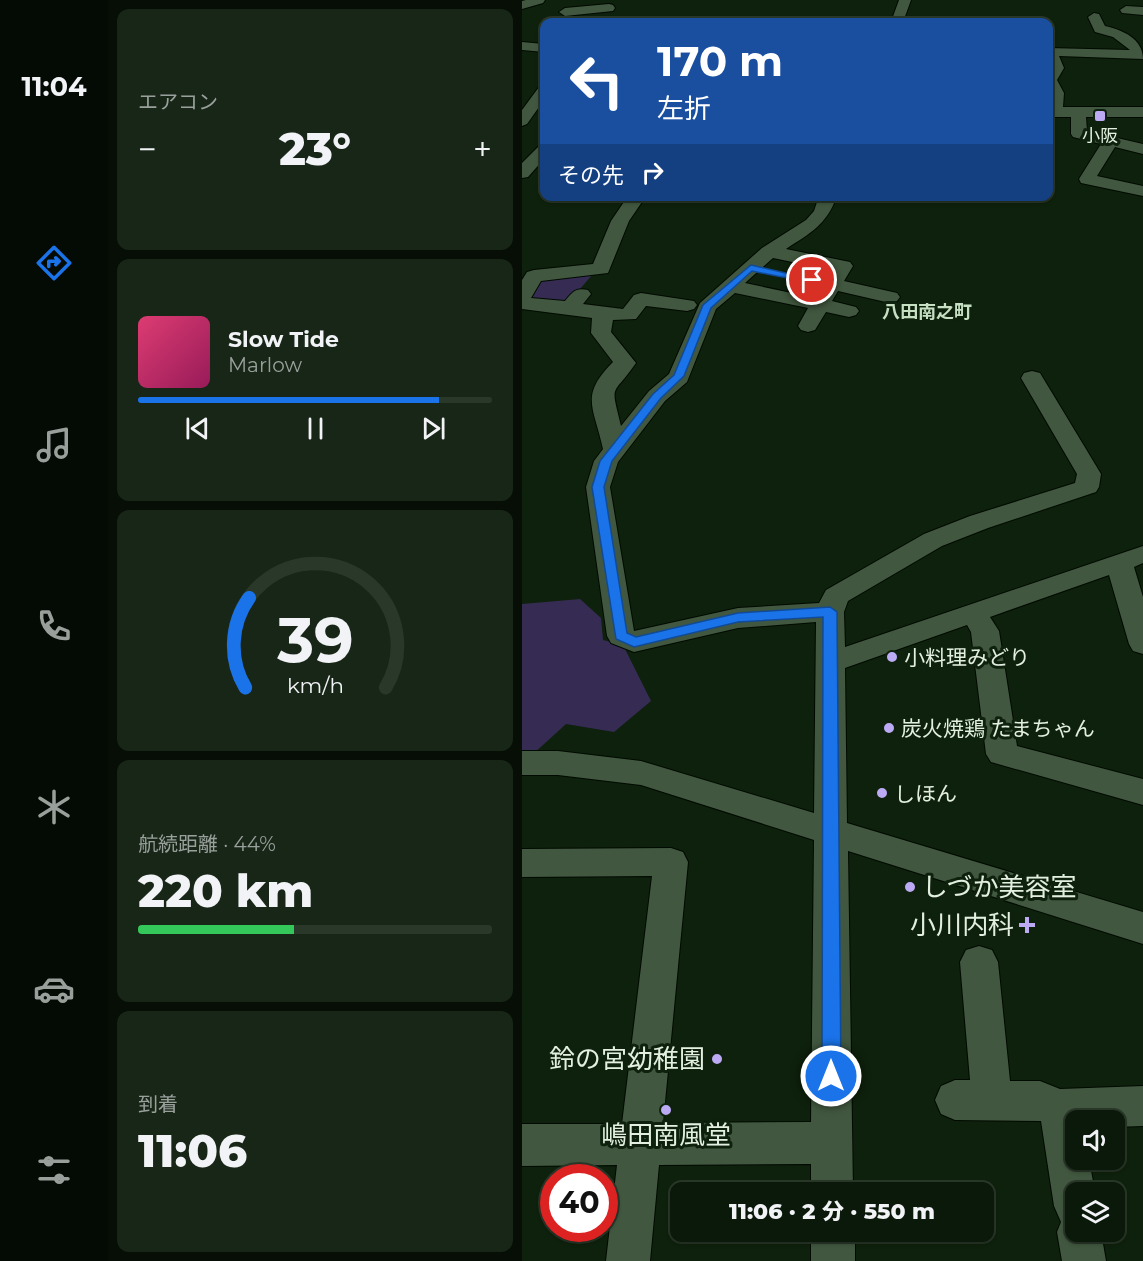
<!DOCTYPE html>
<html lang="ja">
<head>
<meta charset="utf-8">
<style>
	:root { --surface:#0a1909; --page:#182617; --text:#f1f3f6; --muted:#99a09c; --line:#2a382a; --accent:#1a73e8 }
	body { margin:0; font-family:Montserrat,"Noto Sans JP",sans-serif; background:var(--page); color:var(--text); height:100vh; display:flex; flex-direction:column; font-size:22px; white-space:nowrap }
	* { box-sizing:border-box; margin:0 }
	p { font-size:20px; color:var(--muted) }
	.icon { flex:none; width:33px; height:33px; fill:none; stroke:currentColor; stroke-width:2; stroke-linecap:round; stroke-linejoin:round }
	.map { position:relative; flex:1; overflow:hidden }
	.sheet { display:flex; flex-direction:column; gap:9px; padding:9px; background:#060e05; width:414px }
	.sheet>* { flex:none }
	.hud { position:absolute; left:18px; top:18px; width:513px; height:183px; border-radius:12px; box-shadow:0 2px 4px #0004,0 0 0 2px var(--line); background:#1a4fa0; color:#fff; overflow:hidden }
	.controls { position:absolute; left:543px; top:1110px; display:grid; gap:12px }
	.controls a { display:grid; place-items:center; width:60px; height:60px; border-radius:12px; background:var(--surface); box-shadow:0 2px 4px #0004,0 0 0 2px var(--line); font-size:30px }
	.speed { position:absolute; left:18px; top:1164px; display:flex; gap:12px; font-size:30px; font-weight:700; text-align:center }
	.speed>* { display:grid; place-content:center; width:78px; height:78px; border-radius:50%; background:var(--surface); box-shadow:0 2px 4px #0004,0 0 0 2px var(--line); line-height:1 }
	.speed .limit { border:9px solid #d22; background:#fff; color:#111 }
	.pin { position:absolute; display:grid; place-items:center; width:51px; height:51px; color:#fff; margin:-26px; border:3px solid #fff; border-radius:50%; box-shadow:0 2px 6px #0007 }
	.me { position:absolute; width:66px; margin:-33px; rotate:0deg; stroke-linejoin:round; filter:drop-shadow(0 0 4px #0008) }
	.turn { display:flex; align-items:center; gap:21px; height:126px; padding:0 18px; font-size:27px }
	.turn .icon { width:78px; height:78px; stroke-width:2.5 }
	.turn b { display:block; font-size:42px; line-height:51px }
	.then { display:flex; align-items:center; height:57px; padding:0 18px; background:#0003; gap:12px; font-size:22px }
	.big { font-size:45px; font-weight:800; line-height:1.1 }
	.sheet .card { flex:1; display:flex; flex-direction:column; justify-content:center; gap:9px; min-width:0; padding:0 21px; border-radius:12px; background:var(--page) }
	.sheet .dial { align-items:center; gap:0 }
	.dial svg { height:156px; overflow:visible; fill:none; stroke:var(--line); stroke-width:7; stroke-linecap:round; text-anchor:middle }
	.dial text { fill:var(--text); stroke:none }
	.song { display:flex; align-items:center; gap:18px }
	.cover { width:72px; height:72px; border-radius:9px; background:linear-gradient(135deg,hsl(340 70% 55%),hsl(330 70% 35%)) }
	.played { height:6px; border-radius:3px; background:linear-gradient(90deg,var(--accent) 85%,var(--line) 85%) }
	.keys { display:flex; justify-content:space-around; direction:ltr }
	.heat { display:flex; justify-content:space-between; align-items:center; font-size:33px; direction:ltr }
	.charge { height:9px; border-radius:4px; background:linear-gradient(90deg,#34c759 44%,var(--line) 0) }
	.trip { position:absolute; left:148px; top:1182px; width:324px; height:60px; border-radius:12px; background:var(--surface); box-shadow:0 2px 4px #0004,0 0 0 2px var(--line); font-weight:800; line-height:60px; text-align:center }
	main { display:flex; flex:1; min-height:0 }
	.menu { display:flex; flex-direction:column; width:108px; justify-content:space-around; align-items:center; background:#040a04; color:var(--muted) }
	.menu .icon { width:42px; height:42px }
	.menu .active { color:var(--accent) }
	.menu b { font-size:27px; color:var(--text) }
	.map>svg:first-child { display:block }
	.green { fill:#362b53 }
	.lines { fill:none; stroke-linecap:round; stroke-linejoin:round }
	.minor-casing { stroke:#000a00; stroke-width:2 }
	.minor { fill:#41573f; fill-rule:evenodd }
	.route { fill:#1a73e8; stroke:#114b97; stroke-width:1.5 }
	.poi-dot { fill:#bcaaf5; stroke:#0e210c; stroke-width:2 }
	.labels { text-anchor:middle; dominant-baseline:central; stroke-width:6; stroke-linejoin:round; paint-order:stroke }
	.far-poi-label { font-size:18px; fill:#e3f0e1; stroke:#0e210c }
	.far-neighbourhood-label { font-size:18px; font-weight:bold; fill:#c6dfc3; stroke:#0e210c }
	.poi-label { font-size:21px; fill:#e3f0e1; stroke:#0e210c; text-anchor:start }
	.near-poi-label { font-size:26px; fill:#e3f0e1; stroke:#0e210c; text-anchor:end }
</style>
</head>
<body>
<main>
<nav class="menu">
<b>11:04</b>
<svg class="icon active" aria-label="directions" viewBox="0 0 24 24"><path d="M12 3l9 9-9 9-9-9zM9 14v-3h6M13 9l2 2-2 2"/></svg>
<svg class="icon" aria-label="music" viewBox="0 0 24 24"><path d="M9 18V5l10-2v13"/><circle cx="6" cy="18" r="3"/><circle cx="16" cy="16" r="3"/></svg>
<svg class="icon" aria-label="phone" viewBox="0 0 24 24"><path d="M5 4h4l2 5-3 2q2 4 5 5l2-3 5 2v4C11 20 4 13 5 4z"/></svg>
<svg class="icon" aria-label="climate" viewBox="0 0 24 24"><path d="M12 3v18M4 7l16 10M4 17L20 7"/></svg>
<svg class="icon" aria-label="car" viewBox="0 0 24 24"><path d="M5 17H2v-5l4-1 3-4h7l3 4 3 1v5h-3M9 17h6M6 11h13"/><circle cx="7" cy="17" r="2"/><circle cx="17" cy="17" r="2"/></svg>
<svg class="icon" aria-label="filters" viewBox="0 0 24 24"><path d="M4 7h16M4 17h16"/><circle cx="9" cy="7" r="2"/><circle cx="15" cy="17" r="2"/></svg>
</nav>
<section class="sheet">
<div class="card"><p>エアコン</p>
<div class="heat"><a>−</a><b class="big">23°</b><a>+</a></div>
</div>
<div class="card">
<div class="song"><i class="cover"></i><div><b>Slow Tide</b><p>Marlow</p></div></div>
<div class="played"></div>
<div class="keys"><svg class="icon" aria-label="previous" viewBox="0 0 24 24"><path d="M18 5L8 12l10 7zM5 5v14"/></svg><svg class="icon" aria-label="pause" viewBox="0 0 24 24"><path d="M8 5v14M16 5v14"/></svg><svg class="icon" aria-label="next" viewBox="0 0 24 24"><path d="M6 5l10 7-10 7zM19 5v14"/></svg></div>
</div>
<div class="card dial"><svg viewBox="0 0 100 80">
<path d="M14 69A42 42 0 1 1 86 69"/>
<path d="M14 69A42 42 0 0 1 16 23" stroke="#1a73e8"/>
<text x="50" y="56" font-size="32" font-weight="700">39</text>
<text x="50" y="72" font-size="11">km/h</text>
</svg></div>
<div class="card"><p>航続距離 · 44%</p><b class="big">220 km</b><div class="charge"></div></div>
<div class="card"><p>到着</p><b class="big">11:06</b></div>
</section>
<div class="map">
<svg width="621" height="1261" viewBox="0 0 621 1261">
	<rect width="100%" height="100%" fill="#0e210c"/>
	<!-- green -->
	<path class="green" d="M65,272l5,3 -24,28 -42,-1 10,-22z
		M58,599l21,19 2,22 20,5 28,56 -37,31 -48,-8 -34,31h-10v-151z"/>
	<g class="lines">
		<defs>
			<path id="minor" d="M4,0h19l-2,3 -21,6v-8z
				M377,0h12l-8,22h-12z
				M87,4l4,1 2,3 -2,3 -48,5 -6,-4 6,-4z
				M604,6l17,1v8l-21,-2 -2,-3z
				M572,13l5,1 6,12c18,4 38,13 38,33l-84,-3 5,12 -7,12 7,13 -1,14h80v10h-57l1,14 56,13v10l-28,-7 -18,29 46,10v10l-62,-13 -2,-4 22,-35 -28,-7 -2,-3v-17h-23v-69l82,2 -17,-13 -18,-5 -7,-15z
				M88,18h46l6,4h-58z
				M0,42l22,2v8l-22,-2z
				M22,86v14l-17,24 -5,2v-16l17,-23z
				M22,145v14l-16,18 -6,1v-15l16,-16z
				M106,196h18l-17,25 -21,52 -67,8 -10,17 34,3c7,-9 11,-14 23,-11l3,4 -8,10 40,5 11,-14 7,-2 53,8 3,4 -3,4 -7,2 -41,-5 -10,13 -23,1 -2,12 25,31c-24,35 -26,18 -15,63l28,-35 20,-17 31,-71 62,-55 44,-28 8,-9 5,-15h18c-11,30 -27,37 -51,53l64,13 3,4 -9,15 53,12 3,4 -3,4 -7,2 -52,-12 -6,10 24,6 3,4 -3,4 -7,2 -23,-5 -11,18 -7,2 -7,-2 -3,-4 10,-18 -73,-15 -19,16 -29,73 -22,19 -47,61 -8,25 24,144 104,-23 81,-5 7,-13 98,-56 46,-18 105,-33 2,-9 -56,-96 3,-5 8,-2 8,2 61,101 -2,13 -3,5 -108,36 -46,18 -94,55 -4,11 1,35 298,-101v17l-9,4 9,30v57l-10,-3 -4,-7 -20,-69 -119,42 9,14 18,115 126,33v26l-152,-43 -5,-8 -15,-122 -4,-7 -122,43 2,155 296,89v32l-295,-93 5,341h-42v-28l-152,1 -9,96h-44l11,-96 -95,1v-42h100l30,-248 -130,1v-28l149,-1 12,4 5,10 -25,261 148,-1 3,-282 -173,-55 -83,-10h-36v-24h36l83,10 173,52 2,-191 -78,6 -104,24 -23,-9 -4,-7 -21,-149 8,-26 9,-12c-9,-42 -24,-53 10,-87l-22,-29 1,-15 -70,-9v-29l5,-8 7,-2 59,-6 18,-43zM251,258l58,12 -4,7 -13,-3 -7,2 -3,4 3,4 14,3 -6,11 -70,-15z
				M457,946l13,4 6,12 12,119h30l20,8 83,-3v40l-29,1v-7h-38v40h13l6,32h-19v40h25l5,29h-44l-5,-29 4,-10 -7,-16 -13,-85 -86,-1 -14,-6 -6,-14 6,-14 14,-6h15l-10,-118 6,-12z
				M289,1232h44v29h-44z"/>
		</defs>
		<!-- minor casing -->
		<use href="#minor" class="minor-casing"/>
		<!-- minor -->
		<use href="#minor" class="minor"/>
	</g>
	<!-- route -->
	<path class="route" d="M229,265l65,15 -4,3 -60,-12 -41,37 -27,68 -23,22 -49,63 -8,26 23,146 9,4 102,-24 92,-6 7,5 4,464 -3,6 -7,3 -7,-3 -2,-6 1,-459 -85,5 -104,25 -18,-8 -24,-152 8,-26 53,-67 21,-19 29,-70z"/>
	<!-- markers -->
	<g class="poi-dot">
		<rect x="572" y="110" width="12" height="12" rx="3"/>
		<circle cx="370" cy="657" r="6"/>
		<circle cx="367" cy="728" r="6"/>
		<circle cx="360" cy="793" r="6"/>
		<circle cx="388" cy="887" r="6"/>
		<path d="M502 916h6v6h6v6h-6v6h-6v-6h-6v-6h6z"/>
		<circle cx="195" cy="1059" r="6"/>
		<circle cx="144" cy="1110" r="6"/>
	</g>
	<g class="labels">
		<!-- far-poi labels -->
		<g class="far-poi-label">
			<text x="578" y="136">小阪</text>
		</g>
		<!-- far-neighbourhood labels -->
		<g class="far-neighbourhood-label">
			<text x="405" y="312">八田南之町</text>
		</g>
		<!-- poi labels -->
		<g class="poi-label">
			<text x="382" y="657">小料理みどり</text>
			<text x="379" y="728">炭火焼鶏 たまちゃん</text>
			<text x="372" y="793">しほん</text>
		</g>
		<!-- near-poi labels -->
		<g class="near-poi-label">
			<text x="400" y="887" text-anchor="start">しづか美容室</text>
			<text x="492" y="925">小川内科</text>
			<text x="183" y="1059">鈴の宮幼稚園</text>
			<text x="144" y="1135" text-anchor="middle">嶋田南風堂</text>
		</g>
	</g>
</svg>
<div class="controls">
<a><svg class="icon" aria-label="sound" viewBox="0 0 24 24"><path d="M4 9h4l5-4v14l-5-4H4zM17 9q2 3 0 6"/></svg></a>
<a><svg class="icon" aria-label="layers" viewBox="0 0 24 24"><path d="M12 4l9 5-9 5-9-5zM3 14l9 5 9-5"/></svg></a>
</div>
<div class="speed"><div class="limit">40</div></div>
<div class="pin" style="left:290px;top:280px;background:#d93025"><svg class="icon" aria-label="arrive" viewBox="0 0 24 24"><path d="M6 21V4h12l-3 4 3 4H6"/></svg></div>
<svg class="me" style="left:309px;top:1076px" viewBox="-20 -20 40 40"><circle r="17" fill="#1a73e8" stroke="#fff" stroke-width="3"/><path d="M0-11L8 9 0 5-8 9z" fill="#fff"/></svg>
<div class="trip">11:06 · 2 分 · 550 m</div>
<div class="hud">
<div class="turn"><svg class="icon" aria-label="left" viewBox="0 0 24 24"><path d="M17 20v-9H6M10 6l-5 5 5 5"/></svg><div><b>170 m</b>左折</div></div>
<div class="then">その先<svg class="icon" aria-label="right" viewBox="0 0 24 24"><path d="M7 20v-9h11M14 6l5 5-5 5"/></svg></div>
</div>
</div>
</main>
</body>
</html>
